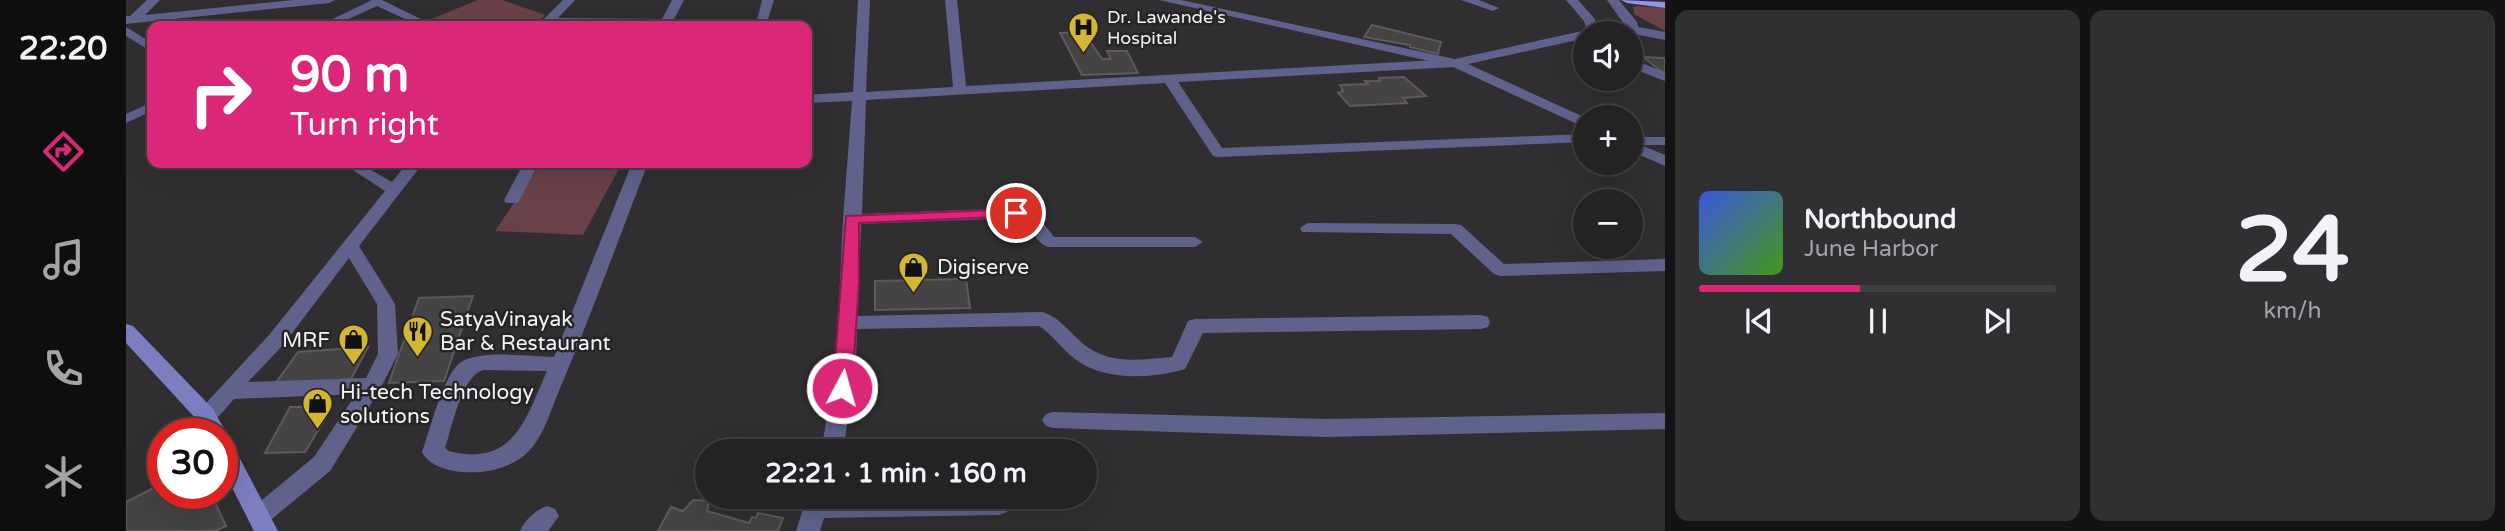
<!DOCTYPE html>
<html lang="en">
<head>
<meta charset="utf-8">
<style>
	:root { --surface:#242225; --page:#302f32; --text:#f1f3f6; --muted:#a3a4a7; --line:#413f42; --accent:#db2777 }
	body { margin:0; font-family:"Varela Round",sans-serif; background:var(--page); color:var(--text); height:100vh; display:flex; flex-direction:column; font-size:26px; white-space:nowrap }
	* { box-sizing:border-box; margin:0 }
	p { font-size:23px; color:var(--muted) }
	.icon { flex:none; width:38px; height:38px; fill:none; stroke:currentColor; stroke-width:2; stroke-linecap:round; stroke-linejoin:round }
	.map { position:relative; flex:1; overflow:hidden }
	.drawer { display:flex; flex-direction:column; gap:10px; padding:10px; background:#141314; width:840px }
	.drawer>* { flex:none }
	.top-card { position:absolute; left:21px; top:21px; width:665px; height:147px; border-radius:14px; box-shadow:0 7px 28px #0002,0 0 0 2px var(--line); background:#db2777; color:#fff; overflow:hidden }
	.tools { position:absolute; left:1447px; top:21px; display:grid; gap:14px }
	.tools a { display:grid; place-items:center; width:70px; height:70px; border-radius:50%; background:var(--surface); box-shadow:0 7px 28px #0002,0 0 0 2px var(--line); font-size:35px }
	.speed { position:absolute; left:21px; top:418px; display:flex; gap:14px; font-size:35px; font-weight:700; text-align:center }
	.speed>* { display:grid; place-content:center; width:91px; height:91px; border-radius:50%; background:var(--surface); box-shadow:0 7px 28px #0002,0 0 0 2px var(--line); line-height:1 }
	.speed .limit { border:10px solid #d22; background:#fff; color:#111 }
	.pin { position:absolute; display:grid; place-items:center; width:60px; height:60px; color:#fff; margin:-30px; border:4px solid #fff; border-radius:50%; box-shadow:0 2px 7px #0007 }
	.me { position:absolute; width:77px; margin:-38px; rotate:6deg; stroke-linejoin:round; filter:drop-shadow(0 0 5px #0008) }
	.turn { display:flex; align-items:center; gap:24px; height:147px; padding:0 28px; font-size:32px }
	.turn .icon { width:91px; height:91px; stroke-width:2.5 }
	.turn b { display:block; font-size:49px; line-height:60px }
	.drawer .card { flex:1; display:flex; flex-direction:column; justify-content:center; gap:10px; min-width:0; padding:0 24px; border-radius:14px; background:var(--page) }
	.drawer .dial { align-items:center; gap:0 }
	.dial b { font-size:91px; line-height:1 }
	.song { display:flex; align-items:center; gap:21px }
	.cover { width:84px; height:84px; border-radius:10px; background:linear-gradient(135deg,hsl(230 70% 55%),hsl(100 70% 35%)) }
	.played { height:7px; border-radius:4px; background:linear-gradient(90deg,var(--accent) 45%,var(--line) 45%) }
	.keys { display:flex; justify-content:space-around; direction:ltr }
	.drawer .tiles { flex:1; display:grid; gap:10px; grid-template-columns:repeat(2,1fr) }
	.trip { position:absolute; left:569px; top:439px; width:402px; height:70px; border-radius:35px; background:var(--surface); box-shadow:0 7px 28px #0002,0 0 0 2px var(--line); font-weight:700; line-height:70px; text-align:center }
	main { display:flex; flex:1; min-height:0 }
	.menu { display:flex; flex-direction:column; width:126px; justify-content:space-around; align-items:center; background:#0e0e0f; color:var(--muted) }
	.menu .icon { width:49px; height:49px }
	.menu .current { color:var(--accent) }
	.menu b { font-size:32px; color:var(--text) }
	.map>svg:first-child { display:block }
	.green { fill:#6a4148 }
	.building { fill:#464345; stroke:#5d595c; stroke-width:2 }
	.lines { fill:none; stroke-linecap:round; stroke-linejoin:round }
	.minor { fill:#61628c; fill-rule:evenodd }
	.tertiary { fill:#61628c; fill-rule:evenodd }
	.secondary { fill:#7c7ec0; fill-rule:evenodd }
	.primary { fill:#9294e8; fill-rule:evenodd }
	.route { fill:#db2777; stroke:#8e194d; stroke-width:2 }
	.labels { text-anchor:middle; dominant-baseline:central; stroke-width:5; stroke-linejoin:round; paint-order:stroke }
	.far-poi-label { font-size:18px; fill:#f3f2f4; stroke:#262427; text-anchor:start }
	.poi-label { font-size:21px; fill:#f3f2f4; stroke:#262427; text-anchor:start }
</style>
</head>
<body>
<main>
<nav class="menu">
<b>22:20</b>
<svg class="icon current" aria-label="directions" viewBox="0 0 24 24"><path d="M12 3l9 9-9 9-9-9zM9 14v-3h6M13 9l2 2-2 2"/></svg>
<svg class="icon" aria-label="music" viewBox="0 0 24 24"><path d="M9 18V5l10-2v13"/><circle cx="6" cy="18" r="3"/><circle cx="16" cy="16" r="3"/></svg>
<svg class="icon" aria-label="phone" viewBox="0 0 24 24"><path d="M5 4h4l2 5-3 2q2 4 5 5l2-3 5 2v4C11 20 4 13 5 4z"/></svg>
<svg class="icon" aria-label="climate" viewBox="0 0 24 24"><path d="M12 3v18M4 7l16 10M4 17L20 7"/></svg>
</nav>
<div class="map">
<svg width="1539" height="531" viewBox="0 0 1539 531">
	<rect width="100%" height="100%" fill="#302e31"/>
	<!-- green -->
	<path class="green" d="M352,0h24l43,15 -10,11h-101l-10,-4z
		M1512,6l27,2v23l-31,-17 -1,-7z
		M415,163h81l-39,72 -88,-4z"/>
	<!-- building -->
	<path class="building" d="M1246,25l69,17 -3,12 -28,-7v-2l-46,-8z
		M958,32l18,27h9l-4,-8h20l11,22 -56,2 -22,-42z
		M1517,57l22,1v14h-3z
		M1278,77l22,19 -23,2 4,5 -57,3 -12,-13 5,-2 -3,-6 28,-1 -3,-3h15l-1,-3z
		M840,279l4,29 -95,2v-29z
		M347,296l-29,85 -55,2 30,-85z
		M242,347l-19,36 -74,1 23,-32z
		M164,407h42l-27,45 -40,1z
		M37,483v11h48l15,32 -11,5h-89v-29z
		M567,500l16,1 -2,10 42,12 3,-6 4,1 2,-5 25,5 -5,13h-120l13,-24 12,4z"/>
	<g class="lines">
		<!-- minor -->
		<path class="minor" d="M21,0h13l-15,15 149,-15h41l-6,3 -203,21v-8h4z
			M246,0h10l53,26h-15l-43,-20 -44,20h-15z
			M437,0h12l-17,18 104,1 10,-19h12l-10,19 83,1 5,-20h12l-8,26h-229z
			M732,0h12l-4,92 87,-5 -8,-87h12l9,86 489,-27 6,4 -6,4 -277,15 44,66 364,-14v8l-368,15 -5,-1 -48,-73 -299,17 -4,114 154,-6 21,7 17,22h141l8,5 -8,5h-146c-14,-3 -17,-22 -35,-29l-153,6 -3,92 185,-4c15,5 24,17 35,27 27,27 59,21 94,18l16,-36 7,-2 286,-4 7,2 2,5 -2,5 -7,2 -278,4 -18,36c-33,10 -82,12 -110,-10 -13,-10 -22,-24 -36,-33l-182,3 -1,34 -13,89h-22l15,-89 7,-144 9,-118 -45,2v-8l46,-3z
			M1335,0h18l20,8 -6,3z
			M1507,26l32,6v8l-36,-7v-6z
			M0,27l26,16v9l-26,-16z
			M1505,59l34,13v9l-34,-13z
			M26,102v9l-26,12v-9z
			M1505,137h34v8h-34z
			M216,163h17l33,19 15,-19h16l-64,83 36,58 3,50 -19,37 -49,80 -63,52 -8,3 -8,-3 -4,-7 4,-7 63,-52 42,-63 -122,5c-10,11 -19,27 -35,22l-4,-6 74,-80 116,-144zM223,258l28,46 1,50 -12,24 -118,4 35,-37z
			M398,163h15l-21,40h-12l-2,-3z
			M506,163h16c-29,75 -56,150 -87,223 -10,22 -16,49 -33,66 -16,16 -44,22 -65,20 -14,-1 -34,-6 -41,-20 8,-21 21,-78 39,-90 20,-12 69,-6 93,-5zM357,370l64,1c-21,47 -33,97 -98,80l-4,-3c7,-20 16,-71 38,-78z
			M1182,223l147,1 6,1 43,39 161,-5v12l-165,5 -6,-2 -43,-40 -149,-2 -2,-4z
			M927,412l273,7 339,-6v16l-339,8 -273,-9 -7,-2 -4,-6 4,-6z
			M681,497h198l6,8 -4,7 -8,3 -175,3 -4,13h-24z
			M421,506l8,3 4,7 -11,15h-28c5,-11 15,-21 27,-25z"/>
		<!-- tertiary -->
		<path class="tertiary" d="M1033,0h22l274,59 132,-29 -3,-9 -18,-21h12l16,18 5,11 28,-1 -20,-28h12l18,22 2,8 -8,4 -45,-1v5l-118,26 118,54v10l-135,-62z
			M1505,141l34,14v11l-34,-15z"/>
		<!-- secondary -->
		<path class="secondary" d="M0,324l7,2 80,83 14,25 -2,4 5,2 48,91h-24l-32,-63v-34h-17l-7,-13 -72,-78z"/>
		<!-- primary -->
		<path class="primary" d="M1495,0l44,2v6l-38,-5z"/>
	</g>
	<!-- route -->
	<path class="route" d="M890,209l5,1 2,3 -2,3 -162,7v59l-7,106 -3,5h-13l-3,-5 13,-172z"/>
	<!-- icons -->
	<defs>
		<symbol id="hospital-pin" viewBox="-11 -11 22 30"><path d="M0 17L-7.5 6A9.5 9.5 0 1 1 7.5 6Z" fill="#d4b635" stroke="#262427"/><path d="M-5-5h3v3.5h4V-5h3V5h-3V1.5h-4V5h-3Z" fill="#111"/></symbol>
		<symbol id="shop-pin" viewBox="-11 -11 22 30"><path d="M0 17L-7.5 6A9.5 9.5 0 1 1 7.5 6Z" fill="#d4b635" stroke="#262427"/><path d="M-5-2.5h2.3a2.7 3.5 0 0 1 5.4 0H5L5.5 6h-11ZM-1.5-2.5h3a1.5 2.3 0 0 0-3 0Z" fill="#111"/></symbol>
		<symbol id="restaurant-pin" viewBox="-11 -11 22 30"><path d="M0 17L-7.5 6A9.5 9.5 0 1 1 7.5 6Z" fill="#d4b635" stroke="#262427"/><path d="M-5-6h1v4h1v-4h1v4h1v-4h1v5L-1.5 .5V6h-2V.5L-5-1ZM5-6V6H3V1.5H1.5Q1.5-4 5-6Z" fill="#111"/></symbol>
	</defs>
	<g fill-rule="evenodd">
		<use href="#hospital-pin" x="940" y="10" width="35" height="47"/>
		<use href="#shop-pin" x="770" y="250" width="35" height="47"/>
		<use href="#restaurant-pin" x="274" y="314" width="35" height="47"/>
		<use href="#shop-pin" x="210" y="322" width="35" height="47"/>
		<use href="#shop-pin" x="174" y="386" width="35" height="47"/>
	</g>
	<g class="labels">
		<!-- far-poi labels -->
		<g class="far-poi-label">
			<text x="981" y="17">Dr. Lawande's<tspan x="981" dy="21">Hospital</tspan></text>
		</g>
		<!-- poi labels -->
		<g class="poi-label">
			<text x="811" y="267">Digiserve</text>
			<text x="314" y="319">SatyaVinayak<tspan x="314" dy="24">Bar &amp; Restaurant</tspan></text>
			<text x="204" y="340" text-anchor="end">MRF</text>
			<text x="214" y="392">Hi-tech Technology<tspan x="214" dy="24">solutions</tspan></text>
		</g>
	</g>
</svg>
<div class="tools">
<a><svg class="icon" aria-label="sound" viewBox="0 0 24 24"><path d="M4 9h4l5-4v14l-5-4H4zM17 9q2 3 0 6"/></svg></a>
<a>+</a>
<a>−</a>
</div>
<div class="speed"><div class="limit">30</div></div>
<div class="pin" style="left:890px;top:213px;background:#d93025"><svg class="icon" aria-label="arrive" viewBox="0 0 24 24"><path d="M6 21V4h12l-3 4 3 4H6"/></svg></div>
<svg class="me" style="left:716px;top:388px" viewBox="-20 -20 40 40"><circle r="17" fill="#db2777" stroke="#fff" stroke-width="3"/><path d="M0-11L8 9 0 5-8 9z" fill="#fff"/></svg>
<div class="trip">22:21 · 1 min · 160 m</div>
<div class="top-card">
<div class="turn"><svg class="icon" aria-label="right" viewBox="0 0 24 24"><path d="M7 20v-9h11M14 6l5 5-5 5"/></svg><div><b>90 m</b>Turn right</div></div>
</div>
</div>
<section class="drawer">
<div class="tiles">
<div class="card">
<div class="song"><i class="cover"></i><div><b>Northbound</b><p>June Harbor</p></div></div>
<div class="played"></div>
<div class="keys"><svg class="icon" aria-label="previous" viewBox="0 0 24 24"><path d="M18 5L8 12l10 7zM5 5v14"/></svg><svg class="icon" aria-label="pause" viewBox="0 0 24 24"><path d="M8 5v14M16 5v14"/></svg><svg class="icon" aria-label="next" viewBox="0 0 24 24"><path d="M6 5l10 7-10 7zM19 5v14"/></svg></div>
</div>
<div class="card dial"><b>24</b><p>km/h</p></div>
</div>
</section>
</main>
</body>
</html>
